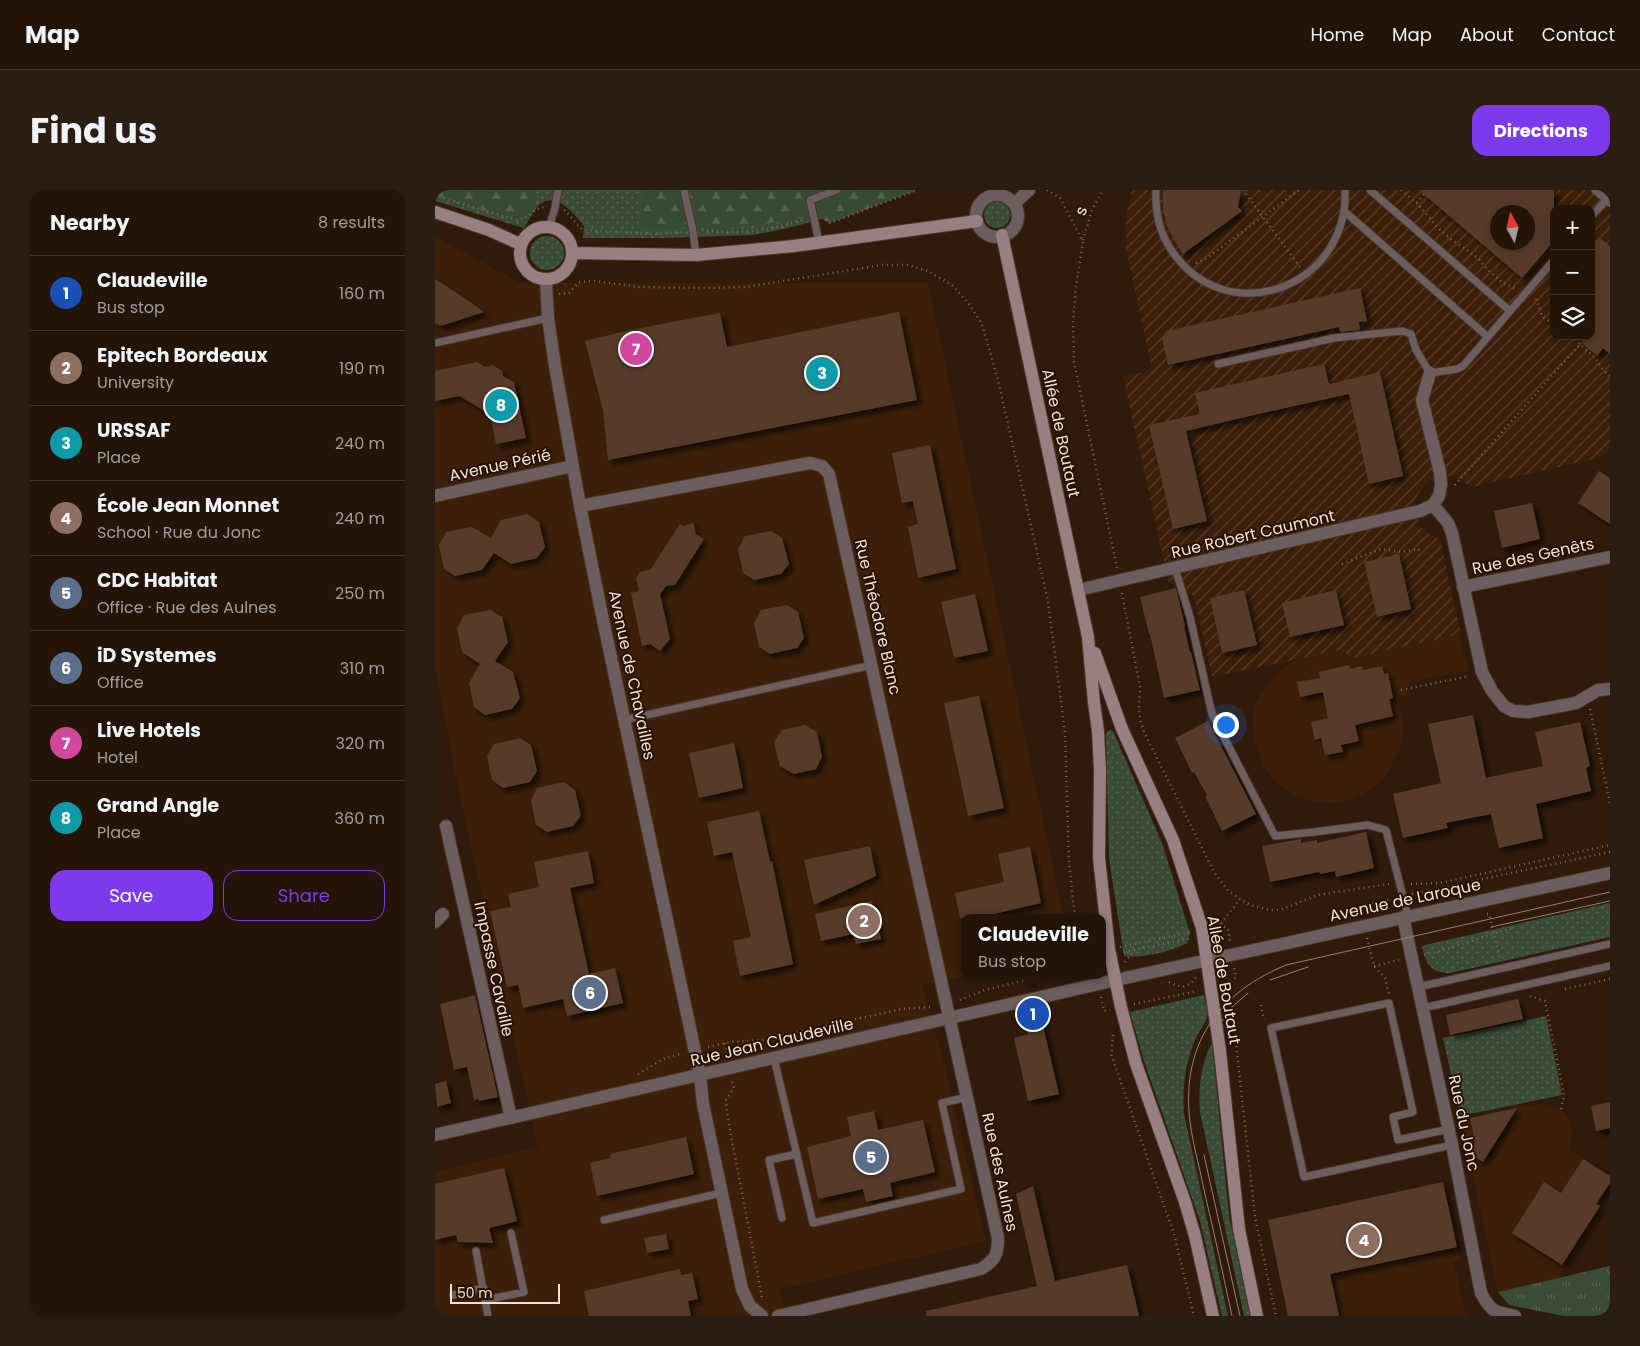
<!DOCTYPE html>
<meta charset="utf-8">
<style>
:root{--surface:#241408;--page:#2c1d12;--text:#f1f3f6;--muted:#a39e9c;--line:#413329;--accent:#7c3aed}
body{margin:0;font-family:Poppins,sans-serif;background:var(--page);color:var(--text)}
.controls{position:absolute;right:15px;top:15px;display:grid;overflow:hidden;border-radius:10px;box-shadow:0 2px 12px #0003}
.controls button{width:45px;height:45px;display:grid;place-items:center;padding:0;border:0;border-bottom:1px solid var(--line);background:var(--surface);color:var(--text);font:25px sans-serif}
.compass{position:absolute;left:1055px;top:15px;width:45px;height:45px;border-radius:50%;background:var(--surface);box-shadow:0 2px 12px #0003;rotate:352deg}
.scale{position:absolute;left:15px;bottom:12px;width:110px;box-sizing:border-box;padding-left:5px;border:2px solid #f1e1d7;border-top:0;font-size:14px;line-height:18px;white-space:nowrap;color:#f1e1d7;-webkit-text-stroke:4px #261103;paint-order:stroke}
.you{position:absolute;left:790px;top:534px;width:18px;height:18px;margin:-12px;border:4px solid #fff;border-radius:50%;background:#1a73e8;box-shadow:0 0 0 8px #1a73e833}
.badge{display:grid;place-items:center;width:32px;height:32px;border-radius:50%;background:var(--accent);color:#fff;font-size:16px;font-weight:700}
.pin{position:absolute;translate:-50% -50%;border:2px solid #fff;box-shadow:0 1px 5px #0006}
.popup{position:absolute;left:526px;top:724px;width:145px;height:65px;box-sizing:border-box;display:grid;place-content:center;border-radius:10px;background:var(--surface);filter:drop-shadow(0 1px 4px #0005);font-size:16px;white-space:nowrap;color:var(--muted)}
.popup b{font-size:19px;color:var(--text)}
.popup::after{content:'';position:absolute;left:50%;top:100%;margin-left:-10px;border:10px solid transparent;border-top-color:var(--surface)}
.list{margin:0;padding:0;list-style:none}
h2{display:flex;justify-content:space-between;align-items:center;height:65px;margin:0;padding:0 20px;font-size:21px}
h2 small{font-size:16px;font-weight:400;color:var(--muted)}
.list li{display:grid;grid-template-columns:32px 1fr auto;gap:15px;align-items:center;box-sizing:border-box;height:75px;padding:0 20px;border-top:1px solid var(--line)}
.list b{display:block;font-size:19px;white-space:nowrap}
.list p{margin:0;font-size:16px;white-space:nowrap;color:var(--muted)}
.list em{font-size:16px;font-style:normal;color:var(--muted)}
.actions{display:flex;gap:10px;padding:15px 20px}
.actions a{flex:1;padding:11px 0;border:1px solid var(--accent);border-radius:15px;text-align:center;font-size:18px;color:var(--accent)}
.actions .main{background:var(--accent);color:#fff}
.icon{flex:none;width:28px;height:28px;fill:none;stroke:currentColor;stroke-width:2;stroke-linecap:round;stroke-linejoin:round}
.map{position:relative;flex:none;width:1175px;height:1126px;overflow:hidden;border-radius:15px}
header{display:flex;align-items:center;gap:30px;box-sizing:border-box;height:70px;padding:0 25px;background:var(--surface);border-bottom:1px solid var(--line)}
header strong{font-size:24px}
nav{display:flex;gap:28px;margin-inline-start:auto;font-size:18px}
.intro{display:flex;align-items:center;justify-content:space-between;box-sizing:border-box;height:120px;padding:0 30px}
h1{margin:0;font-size:35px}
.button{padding:12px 22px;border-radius:15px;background:var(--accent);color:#fff;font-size:18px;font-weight:700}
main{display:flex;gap:30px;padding:0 30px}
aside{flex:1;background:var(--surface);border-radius:15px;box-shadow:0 2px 12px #0003}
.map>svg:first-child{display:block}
.built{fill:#3b1f0a}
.industrial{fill:url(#industrial-furrows);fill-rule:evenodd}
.grass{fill:url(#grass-dots)}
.forest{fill:url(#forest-firs)}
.park{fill:url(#park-tufts)}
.building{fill:#563b29;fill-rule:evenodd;filter:url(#shadow)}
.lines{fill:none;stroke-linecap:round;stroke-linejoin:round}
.service-casing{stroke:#4b3628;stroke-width:9}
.minor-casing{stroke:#4b3628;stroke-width:14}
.tertiary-casing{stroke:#4b3628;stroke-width:14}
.secondary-casing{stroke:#4b3628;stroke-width:14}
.path{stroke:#7d695c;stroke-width:2.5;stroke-dasharray:1 4;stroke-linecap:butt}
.service{stroke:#6d5e5d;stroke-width:7}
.minor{stroke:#6d5e5d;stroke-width:12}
.tertiary{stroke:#6d5e5d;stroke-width:12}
.secondary{stroke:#988080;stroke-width:12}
.tram{stroke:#958275;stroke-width:1}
.labels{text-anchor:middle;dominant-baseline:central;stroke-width:4;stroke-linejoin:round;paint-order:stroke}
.street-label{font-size:16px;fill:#f1e1d7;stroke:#261103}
</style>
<header>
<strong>Map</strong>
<nav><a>Home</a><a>Map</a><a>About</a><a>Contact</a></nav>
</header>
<div class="intro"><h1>Find us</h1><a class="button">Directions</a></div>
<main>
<aside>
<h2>Nearby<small>8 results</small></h2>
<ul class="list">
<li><span class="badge" style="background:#1a4fb4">1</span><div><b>Claudeville</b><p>Bus stop</p></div><em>160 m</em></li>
<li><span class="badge" style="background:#8d6e63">2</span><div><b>Epitech Bordeaux</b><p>University</p></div><em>190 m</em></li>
<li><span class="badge" style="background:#0f9aa8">3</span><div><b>URSSAF</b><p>Place</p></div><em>240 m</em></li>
<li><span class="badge" style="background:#8d6e63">4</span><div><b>École Jean Monnet</b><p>School · Rue du Jonc</p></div><em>240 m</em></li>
<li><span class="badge" style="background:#5c6f8a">5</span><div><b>CDC Habitat</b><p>Office · Rue des Aulnes</p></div><em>250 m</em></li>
<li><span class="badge" style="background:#5c6f8a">6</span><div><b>iD Systemes</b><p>Office</p></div><em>310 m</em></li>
<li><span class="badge" style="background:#d1479c">7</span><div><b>Live Hotels</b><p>Hotel</p></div><em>320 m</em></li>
<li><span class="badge" style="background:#0f9aa8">8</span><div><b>Grand Angle</b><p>Place</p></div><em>360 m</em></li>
</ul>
<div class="actions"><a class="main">Save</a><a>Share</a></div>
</aside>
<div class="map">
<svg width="1175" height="1126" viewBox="0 0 1175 1126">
<defs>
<pattern id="industrial-furrows" width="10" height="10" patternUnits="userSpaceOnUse" patternTransform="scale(1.25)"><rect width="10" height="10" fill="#3b1f0a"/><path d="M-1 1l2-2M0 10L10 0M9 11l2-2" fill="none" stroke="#583f2d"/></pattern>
<pattern id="grass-dots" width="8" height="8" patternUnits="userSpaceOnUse" patternTransform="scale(1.25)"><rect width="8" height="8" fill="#3a4c35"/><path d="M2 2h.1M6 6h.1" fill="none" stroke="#576652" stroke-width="1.8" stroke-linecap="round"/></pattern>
<pattern id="forest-firs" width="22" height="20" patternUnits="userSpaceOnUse" patternTransform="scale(1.25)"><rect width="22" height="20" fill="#374a32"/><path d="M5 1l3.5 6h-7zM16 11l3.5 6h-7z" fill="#54644f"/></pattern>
<pattern id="park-tufts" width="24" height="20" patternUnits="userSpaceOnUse" patternTransform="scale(1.25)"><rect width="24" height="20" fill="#3a4c35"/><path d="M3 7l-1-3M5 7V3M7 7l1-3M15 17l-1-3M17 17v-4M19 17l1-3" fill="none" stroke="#576652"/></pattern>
<filter id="shadow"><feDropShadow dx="4.5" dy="4.5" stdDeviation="2.5" flood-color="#0009"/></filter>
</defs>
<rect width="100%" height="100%" fill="#301a0b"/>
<!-- built -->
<path class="built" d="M0,47L86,93H493L629,728H529V785H532L487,795L508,868L551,1051L345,1099L350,1126H0V982L103,957L26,612L0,479Z
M1024,444L1029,470L1032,469L1034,480L973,493L974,504L963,508L968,534L967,553L964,563L949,588L936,599L918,609L906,612L895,613L878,611L861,606L847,597L840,591L829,578L820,554L818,527L820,516L825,505L844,481L855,473L871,467L910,459L913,468Z
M1108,913L1128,920L1136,934L1138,943L1134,959L1175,986V993L1167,1005L1170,1019L1124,1088L1063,1102L1026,930Z
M1008,992L1025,1071L1019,1072L1031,1126H853L833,1030Z"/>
<!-- industrial -->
<path class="industrial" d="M697,0H1175V260L1163,268L1037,297L1017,285L992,291L979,311L985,337L1005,350L1026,444L913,469L910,459L777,487L759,406L734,393L688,187L717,180L691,58V26ZM1119,19H1156V146H1119ZM1062,22H1092V52H1062Z"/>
<!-- grass -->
<path class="grass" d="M0,0H465L441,11L387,29L353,38L318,45L230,48H148L149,36C140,24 120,0 104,15C99,19 93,32 89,38L0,11Z
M549 25a13 13 0 1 1 26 0a13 13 0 1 1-26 0Z
M95 63a17 17 0 1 1 34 0a17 17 0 1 1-34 0Z
M674,540L678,541L727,653L755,743L752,753C738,761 705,769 689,766L674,668L671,544Z
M1175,713V747L1015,783C996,783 991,774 987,757L990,755Z
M769,805C770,811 774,822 772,828C771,832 763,843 761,848C750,873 747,898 749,924L793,1126H787L765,1031L709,871L695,822Z
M1111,826L1127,905L1025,926L1008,848Z
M777,852L794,1026L815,1126H809L765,922C763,897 766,874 777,852Z"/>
<!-- forest -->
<path class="forest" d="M0,0H99L101,16L100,20L94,26L82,30L15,10L0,4Z
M207,0H482L395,33L378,24L351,31L284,39L246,38L226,40L205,39Z"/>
<!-- park -->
<path class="park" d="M1175,1076V1126H1129L1074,1115L1063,1102Z"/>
<!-- building -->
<path class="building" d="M728,0H806L803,17L807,21L748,64L739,50L732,36L728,18Z
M984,0H1119V51L1087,88ZM1062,22H1092V52H1062Z
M1164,47L1175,56V164L1168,158L1162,166L1148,154L1156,146V56Z
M0,89L31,109L49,122L6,136L0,133Z
M925,98L932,131L924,132L925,140L905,142L904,137L733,175L727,148L731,141Z
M464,122L482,210L173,270L168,220L150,151L195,140L285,123L292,157Z
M42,172L50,177L58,175L67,181L68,186L79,192L91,248L61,254L55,224L24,206L0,211V181Z
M889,174L894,194L945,182L968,286L934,294L914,204L823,224L751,241L772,331L738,339L714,235L765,224L760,203Z
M495,255L521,379L483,388L473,337L483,334L478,311L467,313L457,263Z
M1164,281L1175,288V334L1143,313Z
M1097,313L1105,349L1067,358L1059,321Z
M92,324L104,332L110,357L102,368L76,374L59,363L47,380L20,386L9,379L4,355L11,342L37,337L56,348L66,330Z
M258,333L261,344L269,349L240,395L231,396L225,404L235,449L225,461L215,454L207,456L196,403L204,401L201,388L205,382L216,379L245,334L248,336Z
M336,341L347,348L354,374L346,384L319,390L308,383L303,359L310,346Z
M964,364L976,419L942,427L929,372Z
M741,398L750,436H749L755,462H756L765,500L729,508L715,444H714L705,407Z
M809,400L822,455L787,463L775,408Z
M901,400L909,435L855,447L847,413Z
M540,404L553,461L519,468L506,412Z
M352,415L363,422L369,448L362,458L335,464L324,457L319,433L326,420Z
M55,420L67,427L73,452L60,471L78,482L85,508L77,519L50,525L39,517L34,493L45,474L27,462L22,438L29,425Z
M914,475L915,479L927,476L928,480L947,476L949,484L953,483L958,508L954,509L958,526L920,535L924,551L906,555L908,562L890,565L886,548L880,550L876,532L893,528L888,502L865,507L862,492L885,488L884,482Z
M544,506L569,618L533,626L509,513Z
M1038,525L1051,588L1108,576L1100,542L1145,532L1155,576L1151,578L1156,601L1101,614L1108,648L1064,658L1056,624L1011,633L1013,638L968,648L958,604L1006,593L993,534Z
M773,531L821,624L787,641L770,606L772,605L759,582L757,583L740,548Z
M370,535L382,542L387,567L381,579L359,584L345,576L339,552L347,540Z
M85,548L96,555L102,581L95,592L68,598L57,590L52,566L59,554Z
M299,553L308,598L264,608L254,563Z
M129,592L140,600L146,626L138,636L112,642L101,635L96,610L102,598Z
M324,621L335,671H337L358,774L305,786L298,751L316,747L297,662L279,666L272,632Z
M931,642L939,678L901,687L900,681L885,684L884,682L835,692L827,656L866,649V653L882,650V653Z
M435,656L441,686L379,715L369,670Z
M595,657L606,713L542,728H525L520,703L569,692L563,664Z
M153,661L159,693L135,698L154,784L180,778L188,813L132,826L128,809L88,818L83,795L72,797L55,721L76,717L73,704L104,697L99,672Z
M437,711L446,749L421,754L418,744L386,751L380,724Z
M40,805L63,907L44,911V909L39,910L32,877L19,880L5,814Z
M1083,809L1088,829L1015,845L1011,825Z
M606,827L624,904L593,911L579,848L593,844L590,831Z
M11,891L16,913L2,917L0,894Z
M1175,912V938L1161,941L1156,916Z
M1082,918L1048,972L1033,963L1040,952L1035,928Z
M439,921L443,940L488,930L500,982L455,993L458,1006L431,1012L428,999L383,1009L372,957L416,946L412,927Z
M251,947L259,984L162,1006L155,973L176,968L175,964Z
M1148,969L1175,986V993L1161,1014L1165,1016L1127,1075L1077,1043L1109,992L1126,1003Z
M69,978L82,1031L54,1038L58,1053L23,1052L21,1045L0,1050V994Z
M1008,992L1022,1057L895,1084L904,1126H853L833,1030Z
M598,996L620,1091L692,1075L704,1126H491V1121L602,1096L581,1004Z
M231,1044L234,1059L212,1063L209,1048Z
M245,1079L246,1085L257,1083L263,1109L253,1111L256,1126H154L149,1101Z"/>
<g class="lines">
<defs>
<path id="service" d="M249,0L258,41L261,65
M721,0C720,21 724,41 735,58C789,143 914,99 910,0
M935,0L1075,121
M1160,0L1175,13
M909,21L1053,147
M1156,27L1171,10
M114,37L120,18L123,0
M384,52L375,10L402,0
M0,153L113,128
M783,174L899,148L967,141L976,144L981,160L995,183L1022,179L1028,176L1119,70
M740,378L755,427L777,524L840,646L879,642L933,635L951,640L973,726
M189,530L437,475
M983,797L1175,754
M988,818L1175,776
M339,868L378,1033L526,999L507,913L532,907
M1014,939L963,950L958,927L978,922L954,813L836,838L869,987L1017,955
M347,1028L334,970L362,964
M169,1030L286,1003
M41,1061L53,1126
M18,1105L49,1098
M51,1110L89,1102L76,1043"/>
<path id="minor" d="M111,90L113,128L120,176L145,316L168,430L265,885L268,914L307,1099L315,1116L327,1126
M995,183L987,210L1005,282L1006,295L1004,306L998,315
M0,306L138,276
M998,315L1013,333L1017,343L1047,482L1057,501L1069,516L1078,521L1093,522L1141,513L1163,500L1175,499
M145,316L375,273L387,276L394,284L563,1048C563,1065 560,1070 546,1079L343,1126
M1028,397L1175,367
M643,400L985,321L998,315
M11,636L76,928
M968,727L1017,955L1046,1103C1056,1122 1060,1122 1080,1126
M0,732L8,724
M0,945L681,790"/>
<path id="tertiary" d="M541 26a21 21 0 1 1 42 0a21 21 0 1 1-42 0Z
M579,14L594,0
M681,790L1175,683"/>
<path id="secondary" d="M0,22L54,40L85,54
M85 63a26 26 0 1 1 52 0a26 26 0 1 1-52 0Z
M567,45L653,447L659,513L663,541L665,581L664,668L674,759L686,817L701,874L750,1012L760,1046L778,1126
M137,63L261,65L359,56L542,31
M660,463L687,539L738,650L767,738L785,861L804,1039L822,1126"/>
</defs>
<!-- service casing -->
<use href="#service" class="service-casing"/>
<!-- minor casing -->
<use href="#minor" class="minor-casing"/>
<!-- tertiary casing -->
<use href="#tertiary" class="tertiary-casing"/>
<!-- secondary casing -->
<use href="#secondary" class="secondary-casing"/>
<!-- path -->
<path class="path" d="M612,0L625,8L648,51L641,97L638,132L639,172L682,378
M808,0L865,77
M966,0L982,13L1002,37L1016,49L1043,68L1052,79L1067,92L1081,99
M0,4L15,10L82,30L94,26L100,20L109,17
M982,13L989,4
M129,20C137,26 140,35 149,40L221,44L247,42
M390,30L395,33L483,0
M267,40C301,44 338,42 370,28
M648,50L657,20L668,0
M761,73L769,70L864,0
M124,104L134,103L144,92L160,91L204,97L268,98L310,97L447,75H473L493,81L517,95L534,114L547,134L563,190L613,411L630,543L634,672L640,728
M1101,109L1107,126L1119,135
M1136,146L1160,168L1169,181L1175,186
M1020,295L1145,154
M907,374L946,359L966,362L983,359L987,363
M687,403L705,497L704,521L706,533L710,544L779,682L793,701L805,709L815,715L835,720H844L853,717L882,705L955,694
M966,500L1034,486
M1155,519L1175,613
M976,694L1005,693L1175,655
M977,704L1006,698
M1008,706L1006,698L1175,662
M927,723L925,716L957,709
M1052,724H1054L1065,769
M785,734L793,739L795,752
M780,741L805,709
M932,748L939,776L950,788L954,804
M685,757L756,742
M689,762L757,748
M989,765C1020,758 1049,745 1079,738
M690,772L700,760
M939,776L964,770
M788,783L790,785L797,817L820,1027L841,1126
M734,792C745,798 754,799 761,787
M792,795L801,787L799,777
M1130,799L1175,789
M1095,806L1110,811L1129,905L1126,919
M666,807L669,821L675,820
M525,810L550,800L612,785
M699,814L763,801
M826,815L829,830
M678,845L676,864L739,1044L759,1126
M290,853L293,866
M273,857L295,852L327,850L467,819L495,817
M203,884L228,869L248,863
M297,892L299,898L291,910L292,924L327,1108"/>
<!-- service -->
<use href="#service" class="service"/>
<!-- minor -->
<use href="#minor" class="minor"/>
<!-- tertiary -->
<use href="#tertiary" class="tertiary"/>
<!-- secondary -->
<use href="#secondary" class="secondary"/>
<!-- tram -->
<path class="tram" d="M1056,737L1175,711
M835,790L873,777
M779,842L797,817L813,803
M769,965L805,1126
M797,1126C788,1084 779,1042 769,1000C764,974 756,948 754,922C749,850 786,802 851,775L1175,702"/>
</g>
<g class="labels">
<!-- street labels -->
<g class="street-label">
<text transform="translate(646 21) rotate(-70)">s</text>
<text transform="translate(626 243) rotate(78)">Allée de Boutaut</text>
<text transform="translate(65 275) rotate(-12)">Avenue Périé</text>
<text transform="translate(818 344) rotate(-13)">Rue Robert Caumont</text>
<text transform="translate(1098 366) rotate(-12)">Rue des Genêts</text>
<text transform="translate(443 427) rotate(77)">Rue Théodore Blanc</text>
<text transform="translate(197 485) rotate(78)">Avenue de Chavailles</text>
<text transform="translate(970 710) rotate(-12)">Avenue de Laroque</text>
<text transform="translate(59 779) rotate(78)">Impasse Cavaille</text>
<text transform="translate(789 790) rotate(80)">Allée de Boutaut</text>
<text transform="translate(337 852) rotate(-13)">Rue Jean Claudeville</text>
<text transform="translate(1029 933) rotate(78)">Rue du Jonc</text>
<text transform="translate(565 982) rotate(78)">Rue des Aulnes</text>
</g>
</g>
</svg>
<div class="controls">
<button>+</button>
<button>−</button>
<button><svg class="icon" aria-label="layers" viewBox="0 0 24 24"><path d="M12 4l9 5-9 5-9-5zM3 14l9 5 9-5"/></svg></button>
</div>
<svg class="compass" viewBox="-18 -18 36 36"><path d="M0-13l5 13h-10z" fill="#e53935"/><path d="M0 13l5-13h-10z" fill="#a39e9c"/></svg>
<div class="scale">50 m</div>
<div class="you"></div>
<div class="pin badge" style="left:598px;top:824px;background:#1a4fb4">1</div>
<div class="popup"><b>Claudeville</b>Bus stop</div>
<div class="pin badge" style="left:429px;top:731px;background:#8d6e63">2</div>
<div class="pin badge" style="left:387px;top:183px;background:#0f9aa8">3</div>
<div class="pin badge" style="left:929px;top:1050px;background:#8d6e63">4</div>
<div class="pin badge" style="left:436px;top:967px;background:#5c6f8a">5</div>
<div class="pin badge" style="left:155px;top:803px;background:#5c6f8a">6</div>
<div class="pin badge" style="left:201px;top:159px;background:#d1479c">7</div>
<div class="pin badge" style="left:66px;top:215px;background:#0f9aa8">8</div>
</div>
</main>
